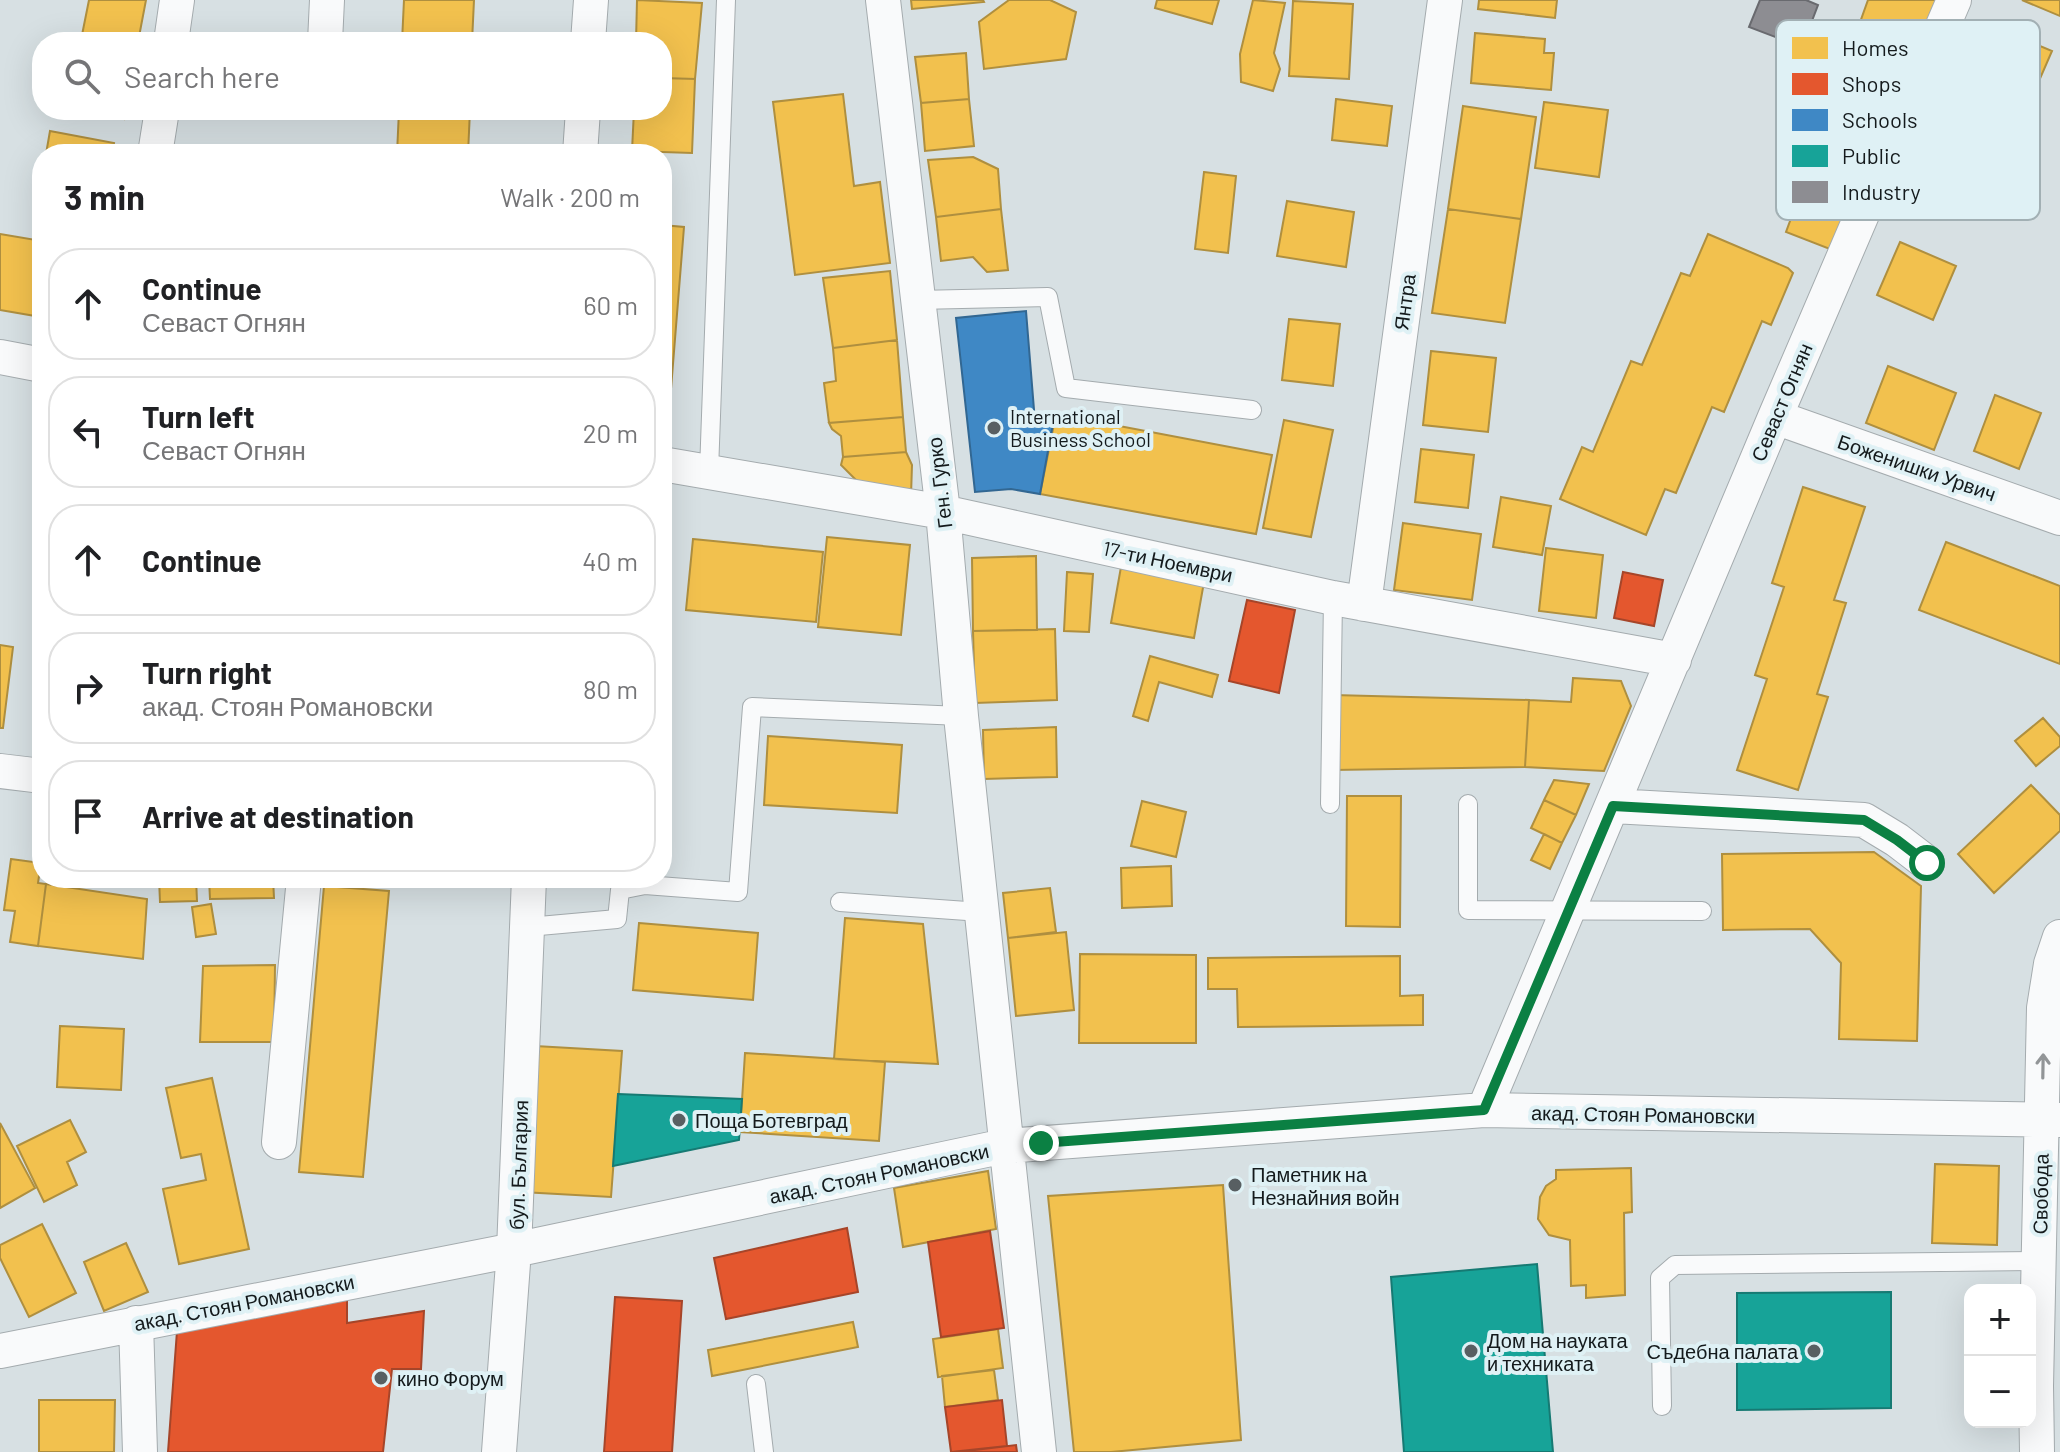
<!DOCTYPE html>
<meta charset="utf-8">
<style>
:root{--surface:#fff;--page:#f2f2f2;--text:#202124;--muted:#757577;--line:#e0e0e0}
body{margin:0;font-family:Barlow,sans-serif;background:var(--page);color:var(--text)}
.controls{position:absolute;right:24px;bottom:24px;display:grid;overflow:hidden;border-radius:16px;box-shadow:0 8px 32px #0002}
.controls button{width:72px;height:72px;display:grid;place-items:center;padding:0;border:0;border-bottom:2px solid var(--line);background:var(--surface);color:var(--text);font:40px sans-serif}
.stop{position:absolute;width:24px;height:24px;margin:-18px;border:6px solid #0b8043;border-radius:50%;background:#fff}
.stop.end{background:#0b8043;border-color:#fff;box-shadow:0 2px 8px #0008}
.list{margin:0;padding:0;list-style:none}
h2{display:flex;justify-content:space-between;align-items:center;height:104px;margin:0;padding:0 32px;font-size:34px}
h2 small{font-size:26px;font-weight:400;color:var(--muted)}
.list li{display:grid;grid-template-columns:52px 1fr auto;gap:24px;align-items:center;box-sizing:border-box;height:112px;margin:0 16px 16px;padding:0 16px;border:2px solid var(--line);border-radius:32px}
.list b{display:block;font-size:30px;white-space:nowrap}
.list p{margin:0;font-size:26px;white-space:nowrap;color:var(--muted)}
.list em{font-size:26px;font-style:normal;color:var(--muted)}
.icon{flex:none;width:44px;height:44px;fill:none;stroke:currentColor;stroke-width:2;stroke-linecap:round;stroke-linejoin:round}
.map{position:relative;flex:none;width:2060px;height:1452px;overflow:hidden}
.search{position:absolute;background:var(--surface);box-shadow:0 8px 32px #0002;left:32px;top:32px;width:640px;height:88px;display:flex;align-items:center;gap:20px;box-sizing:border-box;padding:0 28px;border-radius:32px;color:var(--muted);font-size:30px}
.panel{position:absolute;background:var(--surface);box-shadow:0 8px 32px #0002;left:32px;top:144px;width:640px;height:744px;border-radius:32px}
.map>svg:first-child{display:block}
.homes{fill:#f2c14e;stroke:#af8f3f;stroke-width:2}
.shops{fill:#e4572e;stroke:#a64529;stroke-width:2}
.schools{fill:#3f88c5;stroke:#326792;stroke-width:2}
.public{fill:#17a398;stroke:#167a73;stroke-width:2}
.industry{fill:#8d8d92;stroke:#696a6f;stroke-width:2}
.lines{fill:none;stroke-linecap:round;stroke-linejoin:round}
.lane-casing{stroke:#a4abae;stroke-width:20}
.street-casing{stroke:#a4abae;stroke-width:36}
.lane{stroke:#f9fafb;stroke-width:18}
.street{stroke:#f9fafb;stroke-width:34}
.oneway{stroke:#929597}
.route{stroke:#0b8043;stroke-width:10}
.poi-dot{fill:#585f62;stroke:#dff1f5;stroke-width:3}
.labels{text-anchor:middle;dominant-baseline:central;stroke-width:8;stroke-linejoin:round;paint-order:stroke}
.street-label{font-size:20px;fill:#141a1c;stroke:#dff1f5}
.poi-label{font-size:20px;fill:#141a1c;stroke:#dff1f5;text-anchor:start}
.key{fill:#dff1f5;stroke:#a2b0b4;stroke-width:2}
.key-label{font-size:22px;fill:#141a1c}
</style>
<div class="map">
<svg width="2060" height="1452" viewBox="0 0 2060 1452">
<rect width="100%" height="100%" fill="#d7e0e3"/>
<!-- homes -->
<path class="homes" d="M89,0H146L138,42H119L82,35Z
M404,0H474L472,42H402Z
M637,0L702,3L695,79L662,78V42H636Z
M911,0H983L984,2L912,9Z
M1009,0H1050L1076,12L1066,59L984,69L979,22Z
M1157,0H1219L1212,24L1155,8Z
M1253,0L1285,3L1274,53L1280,69L1273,91L1241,82L1240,54Z
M1479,0H1557L1555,18L1478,9Z
M1868,0H1937L1919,51L1858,28Z
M2022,0H2060V16Z
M1293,1L1353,4L1349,79L1289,76Z
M1995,27L2052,51L2029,104L1972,80Z
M1475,33L1545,39L1544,53H1554L1551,90L1471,83Z
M966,53L969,99L921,103L915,57Z
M662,78L695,79L692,153L632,151L634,110H662Z
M843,94L854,186L880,182L890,263L795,275L773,102Z
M969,99L974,146L925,151L921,103Z
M1336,99L1392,106L1387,146L1332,140Z
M1544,102L1608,110L1599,177L1535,168Z
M1463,106L1536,117L1521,219L1448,209Z
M77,110H126L124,119Z
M399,110H470L468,154H397Z
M50,131L114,143L112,154H46Z
M1819,143L1869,161L1835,251L1786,232Z
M973,157L998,169L1001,209L936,217L928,160Z
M1204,172L1236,176L1228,253L1195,249Z
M1287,201L1354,212L1346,267L1277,256Z
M1001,209L1008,270L987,272L973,257L941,261L936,217Z
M1448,209L1521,219L1505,323L1432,313Z
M662,225L684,227L666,451H662Z
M0,234L42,241L41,317L0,310Z
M1708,234L1788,268L1793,273L1771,325L1762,321L1724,412L1712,407L1676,493L1665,489L1646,535L1560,499L1582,447L1593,452L1631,361L1642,365L1681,273L1690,276Z
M1900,242L1956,266L1933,320L1877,295Z
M890,271L897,340L833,348L823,278Z
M1289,319L1340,324L1333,386L1282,380Z
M897,340L903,417L829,423L824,383L836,381L833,348Z
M1431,351L1496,358L1488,432L1423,425Z
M1888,366L1956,393L1934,450L1866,423Z
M1995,395L2041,413L2019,469L1974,451Z
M1056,414L1272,455L1256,534L1040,494Z
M903,417L906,452L843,457L841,436L832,429L829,423Z
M1284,420L1333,430L1311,537L1263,528Z
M1421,449L1474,455L1468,508L1415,502Z
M906,452L912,465L911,496L871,495L841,465L843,457Z
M1803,487L1865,507L1834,600L1846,603L1817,694L1828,697L1798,790L1737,770L1767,679L1755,675L1784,587L1772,583Z
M1501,497L1551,506L1542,555L1493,547Z
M1403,523L1481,534L1472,600L1394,590Z
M827,537L910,545L901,635L818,627Z
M693,539L823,552L816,622L686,610Z
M1946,542L2060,586V664L1919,610Z
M1546,548L1603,555L1596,618L1539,611Z
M1036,556L1037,630L973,631L972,558Z
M1121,567L1204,582L1194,638L1111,623Z
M1067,572L1093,574L1089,632L1064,631Z
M1055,629L1057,700L975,703L973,631Z
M0,645L13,647L3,728H0Z
M1150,656L1218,675L1212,697L1159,682L1148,721L1133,716Z
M1573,678L1621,681L1631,706L1604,771L1525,767L1529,700L1571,702Z
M1333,695L1529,700L1525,767L1333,770Z
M2043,718L2060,737V746L2036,766L2015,741Z
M1056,727L1057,777L984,779L983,730Z
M768,736L902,745L897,813L764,805Z
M1554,780L1589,784L1576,815L1544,800Z
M2031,785L2060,815V831L1994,893L1958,854Z
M1347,796H1401L1400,927L1346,926Z
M1544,800L1576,815L1562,843L1531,828Z
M1142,801L1186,812L1176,857L1131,846Z
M1544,834L1562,843L1550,869L1531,860Z
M1874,852L1921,886L1917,1041L1839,1039L1841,963L1810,929L1723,930L1722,854Z
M11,859L41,863L38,883L46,884L38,946L10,942L15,911L4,910Z
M1171,866L1172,906L1122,908L1121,868Z
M159,878H196L197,901L160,902Z
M209,878H273L274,898L210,899Z
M46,884L147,899L143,959L38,946Z
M324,886L389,891L363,1177L299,1172Z
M1050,888L1056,932L1008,938L1003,893Z
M211,904L216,934L196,937L192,907Z
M845,918L923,924L938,1064L834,1059Z
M639,923L758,933L753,1000L633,990Z
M1066,932L1074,1010L1016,1016L1008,938Z
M1080,954L1196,955V1043H1079Z
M1400,956V996L1423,995V1025L1238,1027L1237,989H1208V958Z
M275,965L274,1042H200L203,966Z
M60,1026L124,1029L121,1090L57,1087Z
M535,1046L622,1051L611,1197L522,1192Z
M745,1053L885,1062L879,1141L740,1132Z
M212,1078L249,1249L179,1264L163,1189L206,1180L201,1154L181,1158L166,1088Z
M70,1120L86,1152L67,1162L77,1185L44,1202L17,1146Z
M0,1123L35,1188L0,1208Z
M1935,1164L1999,1166L1997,1245L1932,1243Z
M1631,1168L1632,1212L1624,1213L1625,1295L1586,1298V1285L1571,1286L1570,1240L1549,1235L1538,1219L1540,1197L1546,1186L1556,1179V1170Z
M988,1171L996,1229L903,1247L894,1188Z
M1223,1185L1241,1440L1111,1452H1074L1048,1196Z
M42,1224L76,1293L29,1317L0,1258V1245Z
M126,1243L148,1292L104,1311L84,1262Z
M853,1322L858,1347L712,1376L708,1350Z
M998,1329L1003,1368L938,1377L933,1339Z
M994,1370L998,1400L945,1407L942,1376Z
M39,1400H115L114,1452H39Z"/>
<!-- shops -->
<path class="shops" d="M1623,572L1663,580L1654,626L1614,618Z
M1247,600L1295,610L1279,693L1229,681Z
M847,1228L858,1292L726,1319L714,1258Z
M990,1231L1004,1328L941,1337L928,1242Z
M615,1297L682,1301L672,1452H604Z
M347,1299V1323L424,1311L421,1369H392L383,1452H168L177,1331Z
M1002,1400L1007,1446L951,1452L945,1407Z
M1016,1445L1017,1452H958Z"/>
<!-- schools -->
<path class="schools" d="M1026,311L1035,422L1053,424L1040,494L1011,489L975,492L956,318Z"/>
<!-- public -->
<path class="public" d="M618,1094L742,1099L739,1140L613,1166Z
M1537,1264L1553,1452H1404L1391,1277Z
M1891,1292V1408L1737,1410V1293Z"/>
<!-- industry -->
<path class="industry" d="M1760,0H1806L1818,5L1802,47L1749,27Z"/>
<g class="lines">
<defs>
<path id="lane" d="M917,300L1048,297L1066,388L1252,410
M709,471L726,0
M1330,804L1333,598
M1468,804V910L1702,911
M840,902L981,912
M528,927L617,919L620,890L645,885L738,892L752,707L961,716
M756,1384L764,1452
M1662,1406L1660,1278L1675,1265L2039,1261"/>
<path id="street" d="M883,0L943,512L961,716L1039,1452
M171,42L177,0
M325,42L327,0
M588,42L591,0
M155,154L162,110
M580,154L583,110
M0,357L42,365
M1775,417L2060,518
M662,464L943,512L1333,598L1674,660
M1364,604L1445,0
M0,771L42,776
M1613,806L1864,820L1897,840L1927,863
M1484,1110L1775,417L1954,0
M279,1142L304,878
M136,1323L140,1452
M0,1351L514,1250L1005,1146L1484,1110L2060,1120
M499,1452L514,1250L529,878
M2037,1452L2036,1386L2044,1008L2051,964L2060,937"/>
</defs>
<!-- lane casing -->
<use href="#lane" class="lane-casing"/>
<!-- street casing -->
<use href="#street" class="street-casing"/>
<!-- lane -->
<use href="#lane" class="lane"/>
<!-- street -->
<use href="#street" class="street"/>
</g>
<!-- one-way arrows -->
<defs><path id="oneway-shaft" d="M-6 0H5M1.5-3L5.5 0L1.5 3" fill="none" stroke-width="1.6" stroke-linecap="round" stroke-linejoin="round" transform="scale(2)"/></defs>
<use class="oneway" href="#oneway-shaft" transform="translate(2043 1066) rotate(-89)"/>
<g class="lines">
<!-- route -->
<path class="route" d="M1041,1143L1484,1110L1613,806L1864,820L1897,840L1927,863"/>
</g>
<!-- markers -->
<g class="poi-dot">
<circle cx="994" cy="428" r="8"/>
<circle cx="679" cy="1120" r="8"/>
<circle cx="1235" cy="1185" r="8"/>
<circle cx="1471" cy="1351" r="8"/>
<circle cx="1814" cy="1351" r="8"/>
<circle cx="381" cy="1378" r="8"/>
</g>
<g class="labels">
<!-- street labels -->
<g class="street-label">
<text transform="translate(1404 302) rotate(-82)">Янтра</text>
<text transform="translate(1781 402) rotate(-67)">Севаст Огнян</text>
<text transform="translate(1917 467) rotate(19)">Боженишки Урвич</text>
<text transform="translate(939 483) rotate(-97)">Ген. Гурко</text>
<text transform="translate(1168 561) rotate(12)">17-ти Ноември</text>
<text transform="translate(1643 1114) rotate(1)">акад. Стоян Романовски</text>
<text transform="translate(518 1165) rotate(-88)">бул. България</text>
<text transform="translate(879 1173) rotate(-12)">акад. Стоян Романовски</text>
<text transform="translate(2040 1194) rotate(-89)">Свобода</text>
<text transform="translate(244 1302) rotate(-11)">акад. Стоян Романовски</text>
</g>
<!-- poi labels -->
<g class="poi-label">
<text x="1010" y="416">International<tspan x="1010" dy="23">Business School</tspan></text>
<text x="695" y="1120">Поща Ботевград</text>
<text x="1251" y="1174">Паметник на<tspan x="1251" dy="23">Незнайния войн</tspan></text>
<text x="1487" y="1340">Дом на науката<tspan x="1487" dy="23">и техниката</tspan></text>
<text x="1798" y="1351" text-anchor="end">Съдебна палата</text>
<text x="397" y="1378">кино Форум</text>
</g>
</g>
<!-- legend -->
<rect x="1776" y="20" width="264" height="200" rx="12" class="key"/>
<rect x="1792" y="37" width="36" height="22" fill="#f2c14e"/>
<rect x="1792" y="73" width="36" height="22" fill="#e4572e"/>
<rect x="1792" y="109" width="36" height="22" fill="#3f88c5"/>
<rect x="1792" y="145" width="36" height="22" fill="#17a398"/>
<rect x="1792" y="181" width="36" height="22" fill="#8d8d92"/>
<g class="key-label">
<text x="1842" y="56">Homes</text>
<text x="1842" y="92">Shops</text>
<text x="1842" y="128">Schools</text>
<text x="1842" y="164">Public</text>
<text x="1842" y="200">Industry</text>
</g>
</svg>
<div class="controls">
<button>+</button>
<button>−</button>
</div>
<div class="stop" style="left:1927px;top:863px"></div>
<div class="stop end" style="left:1041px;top:1143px"></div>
<div class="search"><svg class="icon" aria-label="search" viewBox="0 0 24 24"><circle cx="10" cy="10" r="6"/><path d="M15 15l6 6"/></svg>Search here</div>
<section class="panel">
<h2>3 min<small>Walk · 200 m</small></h2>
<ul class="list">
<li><svg class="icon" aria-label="ahead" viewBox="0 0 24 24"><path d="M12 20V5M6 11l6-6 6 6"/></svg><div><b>Continue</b><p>Севаст Огнян</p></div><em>60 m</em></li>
<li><svg class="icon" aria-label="left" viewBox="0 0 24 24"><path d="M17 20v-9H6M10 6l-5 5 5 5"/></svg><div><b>Turn left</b><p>Севаст Огнян</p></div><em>20 m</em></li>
<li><svg class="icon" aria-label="ahead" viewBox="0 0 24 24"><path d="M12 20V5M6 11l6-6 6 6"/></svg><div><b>Continue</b></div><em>40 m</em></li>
<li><svg class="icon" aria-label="right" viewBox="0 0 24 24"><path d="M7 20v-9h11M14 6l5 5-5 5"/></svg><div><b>Turn right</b><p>акад. Стоян Романовски</p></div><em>80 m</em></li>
<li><svg class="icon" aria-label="arrive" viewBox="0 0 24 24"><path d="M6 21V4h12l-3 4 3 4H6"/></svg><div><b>Arrive at destination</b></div></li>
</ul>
</section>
</div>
